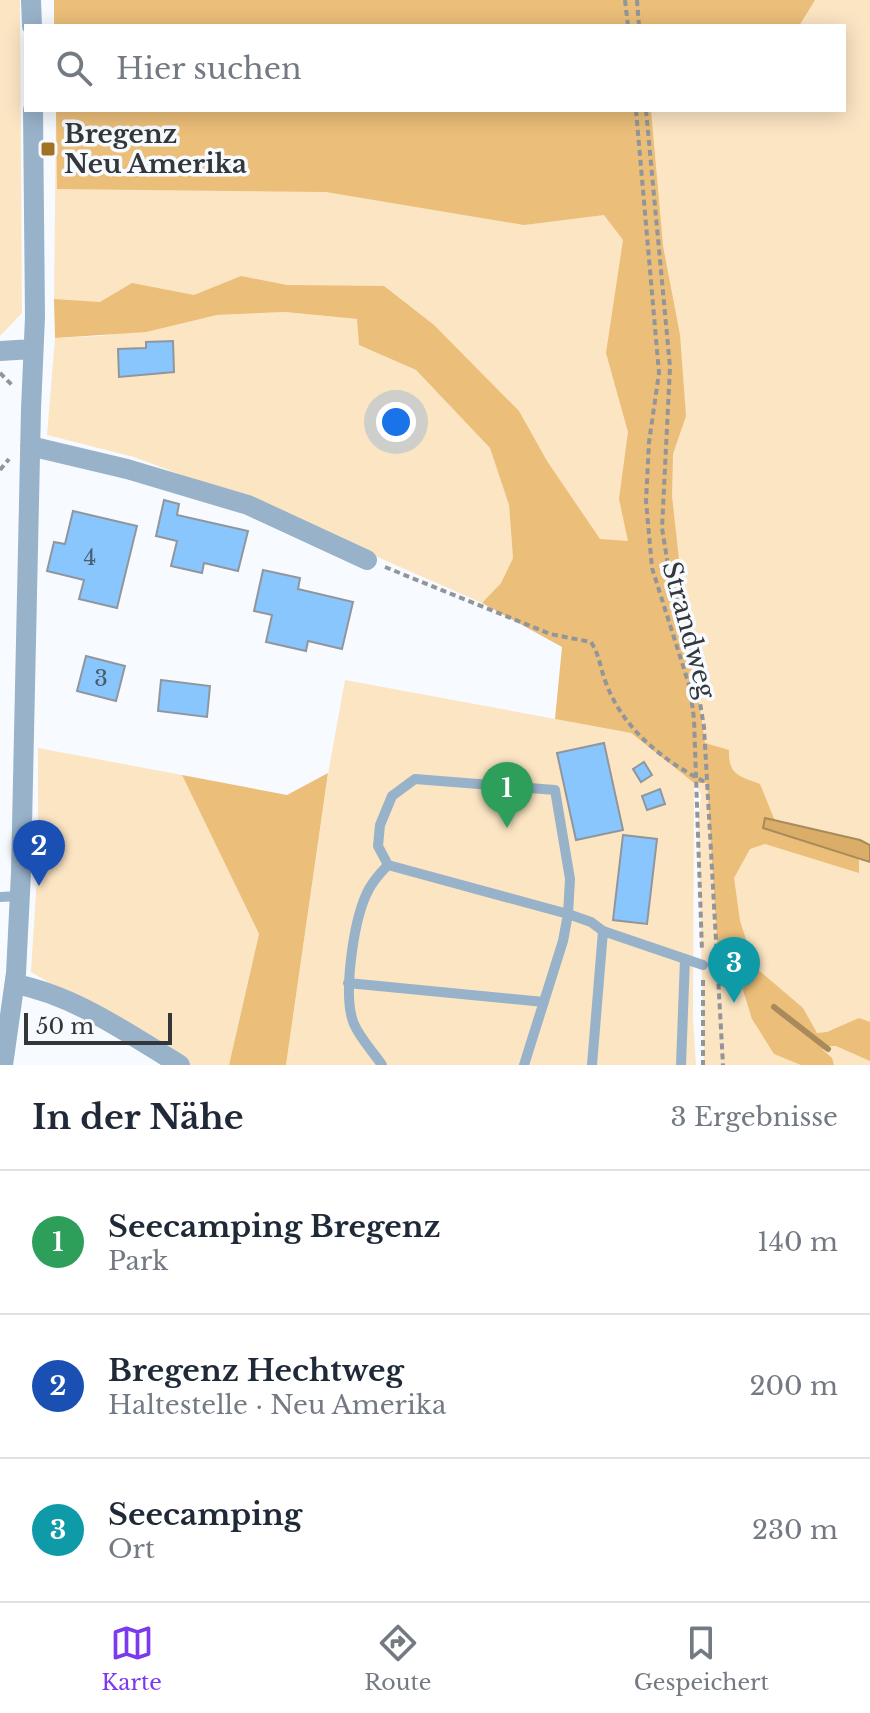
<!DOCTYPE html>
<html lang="de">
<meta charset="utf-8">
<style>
:root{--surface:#fff;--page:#f6f6f7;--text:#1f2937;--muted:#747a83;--line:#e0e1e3;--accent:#7c3aed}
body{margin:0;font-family:"Libre Baskerville",serif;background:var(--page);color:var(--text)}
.scale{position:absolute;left:24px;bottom:20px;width:148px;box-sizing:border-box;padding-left:8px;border:4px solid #34373a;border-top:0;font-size:22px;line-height:28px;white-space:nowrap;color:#34373a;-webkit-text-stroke:6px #f7fbff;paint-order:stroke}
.you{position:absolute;left:396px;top:422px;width:28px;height:28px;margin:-20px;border:6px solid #fff;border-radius:50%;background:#1a73e8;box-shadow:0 0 0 12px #1a73e833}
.badge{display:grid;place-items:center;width:52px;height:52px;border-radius:50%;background:var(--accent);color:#fff;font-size:26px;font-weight:700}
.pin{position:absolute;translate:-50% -66px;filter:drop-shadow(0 2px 4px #0008)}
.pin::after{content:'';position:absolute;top:42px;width:28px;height:24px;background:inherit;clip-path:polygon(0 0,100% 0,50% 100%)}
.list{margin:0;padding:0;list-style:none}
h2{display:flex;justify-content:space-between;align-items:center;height:104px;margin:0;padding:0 32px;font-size:34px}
h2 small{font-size:26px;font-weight:400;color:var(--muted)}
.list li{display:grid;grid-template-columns:52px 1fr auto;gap:24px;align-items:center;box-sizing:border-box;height:144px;padding:0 32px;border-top:2px solid var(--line)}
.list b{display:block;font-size:30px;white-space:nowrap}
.list p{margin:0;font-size:26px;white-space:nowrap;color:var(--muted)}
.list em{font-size:26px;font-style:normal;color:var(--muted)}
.icon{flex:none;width:44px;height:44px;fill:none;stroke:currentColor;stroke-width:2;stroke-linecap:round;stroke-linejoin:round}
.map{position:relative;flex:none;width:870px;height:1065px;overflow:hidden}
.search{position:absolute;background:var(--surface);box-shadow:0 4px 20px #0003;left:24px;right:24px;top:24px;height:88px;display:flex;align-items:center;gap:20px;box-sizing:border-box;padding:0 28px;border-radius:0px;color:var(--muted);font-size:30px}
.sheet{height:536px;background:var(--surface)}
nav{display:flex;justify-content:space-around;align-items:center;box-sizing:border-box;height:112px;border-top:2px solid var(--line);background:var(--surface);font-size:22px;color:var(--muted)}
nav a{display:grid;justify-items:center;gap:4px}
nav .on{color:var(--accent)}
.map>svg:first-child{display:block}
.green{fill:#fce5c3}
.forest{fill:#ebbe79}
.water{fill:#daae69;stroke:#a88a5b;stroke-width:2}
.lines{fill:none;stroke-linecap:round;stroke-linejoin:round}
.stream{stroke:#a88a5b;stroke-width:6}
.building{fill:#89c6fe;stroke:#90969c;stroke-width:2}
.path{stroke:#929599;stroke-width:4;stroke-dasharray:6 4;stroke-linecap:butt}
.service{stroke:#98b2ca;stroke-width:10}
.minor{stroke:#98b2ca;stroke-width:20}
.poi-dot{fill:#9f7323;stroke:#f7fbff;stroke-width:3}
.labels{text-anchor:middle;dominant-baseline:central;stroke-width:7;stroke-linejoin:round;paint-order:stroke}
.number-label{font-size:22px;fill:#495b6b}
.poi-label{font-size:26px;font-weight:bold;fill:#34373a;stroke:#f7fbff;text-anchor:start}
.street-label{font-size:26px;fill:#34373a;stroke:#f7fbff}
</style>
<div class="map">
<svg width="870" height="1065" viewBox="0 0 870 1065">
<rect width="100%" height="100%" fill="#f7fbff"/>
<!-- green -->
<path class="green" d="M0,0H20L22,313L0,336Z
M54,0H870V1065H704L698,819L701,795L593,560L395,335L347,311L55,315L54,299L56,110H844V26H54Z
M285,312L358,319L359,345L416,370L490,448L509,505L513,558L501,583L482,603L250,501L134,457L47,435L55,338L100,336L178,324L217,315Z
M345,680L631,733L694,783L693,1020L696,1065H286L328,774Z
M38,748L182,775L259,934L229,1065H189L31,972L38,860Z"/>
<!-- forest -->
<path class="forest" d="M54,0H815L799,26H54Z
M56,110H651L663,246L680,335L686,416L673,454L672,496L683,596L705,743L729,750C728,775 739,776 760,784L775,821L765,819L784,835L859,857V873L765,844L750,849L734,878L740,921L755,967L803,1008L817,1033L827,1032L859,1018L870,1022V1061L836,1046H823V1050L832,1058L834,1065H801L774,1054L752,1019L742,987L719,970L707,783H694L631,733L555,719L562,647L482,603L501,583L513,558L509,505L490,448L416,370L359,345L357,319L285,312L217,315L146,332L55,338L54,299L100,302L132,283L194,295L241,276L287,285L384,286L434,325L519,411L547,461L600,539L628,541L619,499L628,432L606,353L623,240L604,215L524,225L326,192L57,189Z
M328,773L286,1065H229L259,934L182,775L287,795Z"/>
<!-- water -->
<path class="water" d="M765,818L860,840L870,845V862L763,828Z"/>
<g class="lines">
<!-- stream -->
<path class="stream" d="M774,1007L828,1049"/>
</g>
<!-- building -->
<path class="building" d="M173,341L174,372L119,377L118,349L146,348V342Z
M164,500L179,504L177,515L248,531L238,571L204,563L202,573L171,566L177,541L156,536Z
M73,511L137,526L117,608L79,599L84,580L47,571L54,542L65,544Z
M263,570L300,578L298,589L353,602L342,649L308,641L306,651L266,642L272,615L254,611Z
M86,656L125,666L116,701L77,691Z
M161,680L210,686L207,717L158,711Z
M604,743L623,830L576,840L557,753Z
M644,762L652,775L641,782L633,769Z
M660,789L665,804L647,810L642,796Z
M623,835L657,839L647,924L613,920Z"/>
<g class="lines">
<!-- path -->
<path class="path" d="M625,0L628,26
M637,0L639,26
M636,110L659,373L649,442L646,501L652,568L690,688L694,719L702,951
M646,110L670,367L662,528L670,578L691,648L704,727L723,1065
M0,373L12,385
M0,470L9,459
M385,567L550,634L591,642C600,656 600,668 606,683C623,729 663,761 707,783
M703,980V1065"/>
<!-- service -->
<path class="service" d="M388,865L568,914L563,941L524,1065
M0,897L20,896
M348,983L544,1002
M382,1065C373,1052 360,1038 354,1024C342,996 354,922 366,895C371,883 379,874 388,865L378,846L380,825L392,796L415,779L555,790L570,879L568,914L591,922L603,931
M592,1065L603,931L703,965
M681,1065L685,959"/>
<!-- minor -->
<path class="minor" d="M31,0L32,26
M0,351L33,349
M30,446L127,469L248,505L367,560
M15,984C74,995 129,1034 180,1065
M3,1065L16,973L21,873L31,409L35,317L33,110"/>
</g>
<!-- markers -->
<rect class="poi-dot" x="40" y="141" width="16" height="16" rx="4"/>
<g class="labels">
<!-- number labels -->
<g class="number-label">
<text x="90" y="557">4</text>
<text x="101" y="678">3</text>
</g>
<!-- poi labels -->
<g class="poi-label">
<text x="64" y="134">Bregenz<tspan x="64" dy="30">Neu Amerika</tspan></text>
</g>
<!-- street labels -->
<g class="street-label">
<text transform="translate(689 630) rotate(75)">Strandweg</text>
</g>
</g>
</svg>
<div class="scale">50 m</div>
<div class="you"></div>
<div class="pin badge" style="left:507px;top:828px;background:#2e9e5b">1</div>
<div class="pin badge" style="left:39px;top:886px;background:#1a4fb4">2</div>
<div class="pin badge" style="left:734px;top:1003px;background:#0f9aa8">3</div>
<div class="search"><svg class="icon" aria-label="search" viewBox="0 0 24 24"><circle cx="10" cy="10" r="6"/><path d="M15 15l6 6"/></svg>Hier suchen</div>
</div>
<section class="sheet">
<h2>In der Nähe<small>3 Ergebnisse</small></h2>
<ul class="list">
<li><span class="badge" style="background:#2e9e5b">1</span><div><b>Seecamping Bregenz</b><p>Park</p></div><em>140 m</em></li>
<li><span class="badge" style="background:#1a4fb4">2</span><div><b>Bregenz Hechtweg</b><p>Haltestelle · Neu Amerika</p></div><em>200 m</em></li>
<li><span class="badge" style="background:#0f9aa8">3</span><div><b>Seecamping</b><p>Ort</p></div><em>230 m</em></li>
</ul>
</section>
<nav>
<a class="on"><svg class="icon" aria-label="map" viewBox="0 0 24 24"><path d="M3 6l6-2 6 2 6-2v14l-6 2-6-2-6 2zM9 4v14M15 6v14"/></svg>Karte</a>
<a><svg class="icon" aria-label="directions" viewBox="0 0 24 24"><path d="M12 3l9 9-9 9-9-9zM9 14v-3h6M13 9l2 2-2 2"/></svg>Route</a>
<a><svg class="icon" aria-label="saved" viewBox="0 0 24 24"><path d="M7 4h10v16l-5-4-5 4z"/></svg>Gespeichert</a>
</nav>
